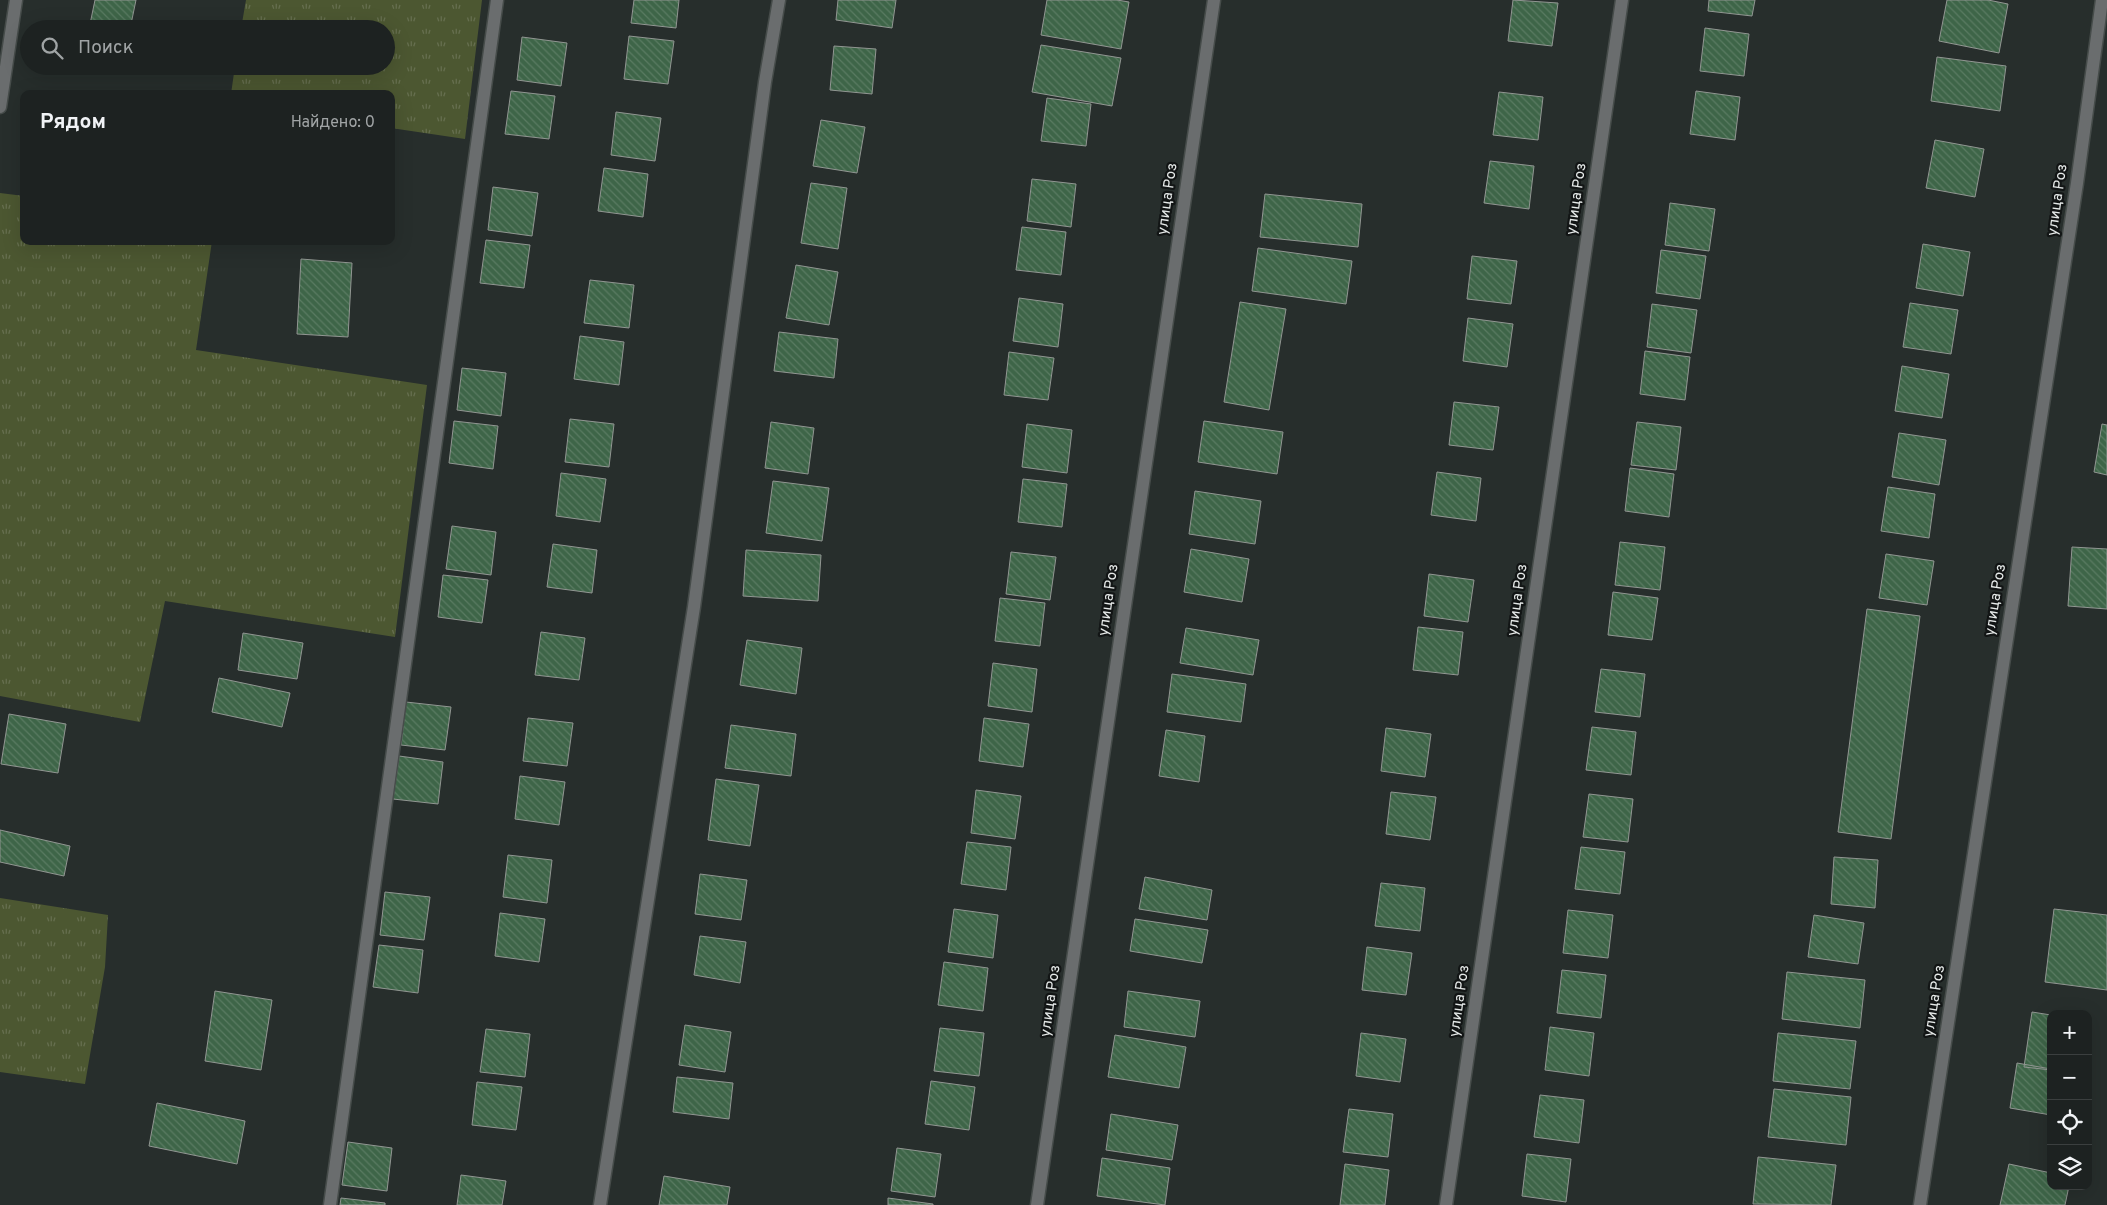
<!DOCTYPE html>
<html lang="ru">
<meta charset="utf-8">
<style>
:root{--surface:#1d2221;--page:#252a2a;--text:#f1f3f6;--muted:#a0a4a5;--line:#3b3f3f}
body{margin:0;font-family:Overpass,sans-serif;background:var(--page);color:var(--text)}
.controls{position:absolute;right:15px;bottom:15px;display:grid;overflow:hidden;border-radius:10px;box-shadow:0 5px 20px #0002}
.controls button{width:45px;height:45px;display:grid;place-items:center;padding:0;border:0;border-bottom:1px solid var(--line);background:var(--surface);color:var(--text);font:25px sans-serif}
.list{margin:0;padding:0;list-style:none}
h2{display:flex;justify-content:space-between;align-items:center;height:65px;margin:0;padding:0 20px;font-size:21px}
h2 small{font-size:16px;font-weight:400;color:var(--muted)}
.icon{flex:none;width:28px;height:28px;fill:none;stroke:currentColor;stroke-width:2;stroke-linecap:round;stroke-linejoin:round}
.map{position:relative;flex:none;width:2107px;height:1205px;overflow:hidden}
.search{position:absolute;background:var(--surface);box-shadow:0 5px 20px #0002;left:20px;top:20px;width:375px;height:55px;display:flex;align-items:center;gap:12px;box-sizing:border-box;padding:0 18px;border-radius:28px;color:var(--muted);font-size:19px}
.panel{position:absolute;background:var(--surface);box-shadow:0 5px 20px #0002;left:20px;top:90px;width:375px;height:155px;border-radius:10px}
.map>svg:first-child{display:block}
.grass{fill:url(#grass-tufts)}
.building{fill:url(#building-back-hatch);stroke:#919692}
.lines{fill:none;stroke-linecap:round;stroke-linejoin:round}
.minor-casing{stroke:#464c4a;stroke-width:15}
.minor{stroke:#6a6d6e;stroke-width:12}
.labels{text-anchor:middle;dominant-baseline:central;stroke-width:4.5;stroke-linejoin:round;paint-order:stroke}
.street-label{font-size:15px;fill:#e6eae9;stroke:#121515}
</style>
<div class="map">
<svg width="2107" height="1205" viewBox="0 0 2107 1205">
<defs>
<pattern id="grass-tufts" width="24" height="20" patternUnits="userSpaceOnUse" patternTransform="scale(1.25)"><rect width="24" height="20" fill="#4c5731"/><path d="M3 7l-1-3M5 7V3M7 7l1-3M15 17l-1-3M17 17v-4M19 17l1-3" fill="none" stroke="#666f4f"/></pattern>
<pattern id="building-back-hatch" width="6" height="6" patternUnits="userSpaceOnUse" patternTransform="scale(1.25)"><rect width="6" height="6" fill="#3e6548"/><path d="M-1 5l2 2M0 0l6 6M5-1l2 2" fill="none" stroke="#5a7b62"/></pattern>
</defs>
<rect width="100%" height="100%" fill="#272e2c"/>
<!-- grass -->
<path class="grass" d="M246,0H482L465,139L391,128V94H231L235,66H386V29H241Z
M0,193L24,196V241H212L196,350L427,385L395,637L165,601L140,722L0,696Z
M0,898L108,915L105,967L85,1084L0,1072Z"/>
<!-- building -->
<path class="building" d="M95,0H136L130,29H89Z
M634,0H679L676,28L631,23Z
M838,0H896L892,28L836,20Z
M1047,0H1117L1129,2L1121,49L1041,35Z
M1513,0L1558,3L1552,46L1508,41Z
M1709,0H1755L1752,16L1708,11Z
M1947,0H1988L2008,4L1999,53L1939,41Z
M1705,28L1749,34L1744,76L1700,71Z
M629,36L674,41L668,84L624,79Z
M522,37L567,43L561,86L517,80Z
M1041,45L1121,58L1112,106L1032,92Z
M834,46L876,49L872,94L830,90Z
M1937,57L2006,66L2000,111L1931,101Z
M511,91L555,96L549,139L505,134Z
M1696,91L1740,97L1735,140L1690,134Z
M1499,92L1543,97L1538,140L1493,135Z
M1047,98L1091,104L1086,146L1041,141Z
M616,112L661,118L655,161L611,155Z
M821,120L865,127L857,173L813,166Z
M1935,140L1984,149L1975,197L1926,188Z
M1490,161L1534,166L1529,209L1484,203Z
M604,168L648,174L643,217L598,211Z
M1032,179L1076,184L1071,227L1027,221Z
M811,183L847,188L838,249L801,243Z
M493,187L538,193L532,236L488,230Z
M1265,194L1362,204L1358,247L1260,237Z
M1670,203L1715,209L1709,251L1665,245Z
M1022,227L1066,232L1061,275L1016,270Z
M486,240L530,245L524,288L480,283Z
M1923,244L1970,252L1963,296L1916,288Z
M1258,248L1352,261L1346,304L1252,291Z
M1661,250L1706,256L1700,299L1656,293Z
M1472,256L1517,261L1511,304L1467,299Z
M301,259L352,263L348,337L297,334Z
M796,265L838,272L829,325L786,318Z
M590,280L634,285L629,328L584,323Z
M1019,298L1063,304L1058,347L1013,341Z
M1240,302L1286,309L1269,410L1224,402Z
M1910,303L1958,310L1951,354L1903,347Z
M1652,304L1697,310L1691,353L1647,347Z
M1468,318L1513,324L1507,367L1463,361Z
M779,332L838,339L834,378L774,371Z
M580,336L624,342L619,385L574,379Z
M1645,351L1690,357L1685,400L1640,394Z
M1009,352L1054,358L1048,400L1004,395Z
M1902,366L1949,374L1942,418L1895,411Z
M462,368L506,373L501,416L457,410Z
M1454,402L1499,407L1493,450L1449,445Z
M570,419L614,424L609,467L565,462Z
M454,421L498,426L493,469L449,463Z
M1204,421L1283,432L1277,474L1198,462Z
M771,422L814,428L808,474L765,468Z
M1637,422L1681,427L1676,470L1631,465Z
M1027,424L1072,430L1067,473L1022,467Z
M2102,424L2107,425V475L2094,472Z
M1899,433L1946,440L1939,485L1892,477Z
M1630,468L1674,474L1669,517L1625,511Z
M1437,472L1481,478L1476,521L1431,515Z
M561,473L606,479L600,522L556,516Z
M1023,479L1067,484L1062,527L1018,522Z
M773,481L829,488L822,541L766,533Z
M1888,487L1935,494L1929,538L1881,531Z
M1195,491L1261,501L1255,544L1189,534Z
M452,526L496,532L491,575L446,569Z
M1620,542L1665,547L1660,590L1615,585Z
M553,544L597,550L592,593L547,587Z
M2072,547L2107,549V609L2068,606Z
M1191,549L1249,559L1242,602L1184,592Z
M746,550L821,555L818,601L743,596Z
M1011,552L1056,557L1050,600L1006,594Z
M1886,554L1934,561L1927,605L1879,598Z
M1429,574L1474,580L1468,622L1424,616Z
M443,575L488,580L482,623L438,617Z
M1613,592L1658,598L1652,640L1608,635Z
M1000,598L1045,603L1040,646L995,641Z
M1867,609L1920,616L1891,839L1838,832Z
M1418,627L1463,632L1458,675L1413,670Z
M1186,628L1259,640L1253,675L1180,663Z
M541,632L585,638L579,680L535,675Z
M243,633L303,643L297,679L238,670Z
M747,640L802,648L796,694L740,685Z
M993,663L1037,669L1032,712L988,706Z
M1601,669L1645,674L1640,717L1595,712Z
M1172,674L1246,684L1241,722L1167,712Z
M219,678L290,693L282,727L212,712Z
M406,702L451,707L445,750L401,745Z
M9,714L66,724L58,773L1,764Z
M528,718L573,723L567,766L523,761Z
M984,718L1029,724L1023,767L979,761Z
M731,725L796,734L791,776L725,768Z
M1592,727L1636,732L1631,775L1586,770Z
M1386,728L1431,734L1425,777L1381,771Z
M1166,730L1205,736L1199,782L1159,776Z
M399,756L443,762L438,804L393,799Z
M520,776L565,782L559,825L515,819Z
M716,779L759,785L750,846L708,840Z
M976,790L1021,796L1015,839L971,833Z
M1391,792L1436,797L1430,840L1386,834Z
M1589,794L1633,799L1628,842L1583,837Z
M0,830L70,846L64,876L0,862Z
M967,842L1011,847L1006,890L961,884Z
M1581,847L1625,852L1620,894L1575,889Z
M508,855L552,860L547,903L503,897Z
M1834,857L1878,860L1875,908L1831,904Z
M700,874L747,880L741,920L695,914Z
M1145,877L1212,890L1207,920L1139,909Z
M1381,883L1425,888L1420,931L1375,926Z
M385,892L430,897L424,940L380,935Z
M954,909L998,915L993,958L948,952Z
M2054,909L2107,915V990L2045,982Z
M1568,910L1613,915L1608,958L1563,953Z
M500,913L545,919L539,962L495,956Z
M1814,915L1864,923L1858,964L1808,957Z
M1135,919L1208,930L1202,963L1130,951Z
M700,936L746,942L740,983L694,975Z
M379,945L423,950L418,993L373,987Z
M1367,947L1412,953L1406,995L1362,990Z
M944,962L988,968L983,1011L938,1005Z
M1562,970L1606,975L1601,1018L1557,1013Z
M1787,972L1865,980L1860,1028L1782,1019Z
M215,991L272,1000L261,1070L205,1061Z
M1128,991L1200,1001L1195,1037L1124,1027Z
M2032,1012L2051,1015V1070L2024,1067Z
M685,1025L731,1032L725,1072L679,1065Z
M1550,1027L1594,1033L1589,1076L1545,1070Z
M940,1028L984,1033L979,1076L934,1071Z
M486,1029L530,1034L525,1077L480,1072Z
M1361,1033L1406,1039L1400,1082L1356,1076Z
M1778,1033L1856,1041L1850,1089L1773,1081Z
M1115,1035L1186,1047L1179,1088L1108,1077Z
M2017,1063L2051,1069V1115L2010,1108Z
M677,1077L733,1083L729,1119L673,1112Z
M931,1081L975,1087L969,1130L925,1124Z
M477,1082L522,1087L516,1130L472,1125Z
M1774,1089L1851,1097L1846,1145L1768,1137Z
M1540,1095L1584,1100L1579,1143L1534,1137Z
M157,1103L245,1121L237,1164L149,1146Z
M1349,1109L1393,1114L1388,1157L1343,1152Z
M1111,1114L1178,1125L1172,1160L1106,1150Z
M348,1142L392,1148L387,1191L342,1185Z
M897,1148L941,1154L935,1197L891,1191Z
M1527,1154L1571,1159L1566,1202L1522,1196Z
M1758,1157L1836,1165L1831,1205L1753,1204Z
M1102,1158L1170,1168L1165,1205L1097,1196Z
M1345,1164L1389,1170L1385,1205H1340Z
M2009,1164L2051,1173V1186H2069L2065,1205H2000Z
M461,1175L506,1181L502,1205H457Z
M664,1176L730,1187L727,1205H659Z
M341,1198L385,1203V1205H340Z
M888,1198L933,1204V1205H888Z"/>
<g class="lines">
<defs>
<path id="minor" d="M0,107L16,0
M330,1205L497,0
M600,1205L694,607L765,82L779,0
M1037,1205L1214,0
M1446,1205L1622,0
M1920,1205L2077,183L2102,0"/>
</defs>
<!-- minor casing -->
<use href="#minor" class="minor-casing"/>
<!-- minor -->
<use href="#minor" class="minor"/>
</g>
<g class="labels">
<!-- street labels -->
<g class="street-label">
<text transform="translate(1168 199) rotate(-82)">улица Роз</text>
<text transform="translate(1577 199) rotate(-82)">улица Роз</text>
<text transform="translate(2058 200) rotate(-82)">улица Роз</text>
<text transform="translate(1109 600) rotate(-82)">улица Роз</text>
<text transform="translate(1518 600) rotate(-82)">улица Роз</text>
<text transform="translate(1996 600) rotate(-81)">улица Роз</text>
<text transform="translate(1051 1001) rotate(-82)">улица Роз</text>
<text transform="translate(1460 1001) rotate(-82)">улица Роз</text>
<text transform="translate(1935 1001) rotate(-81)">улица Роз</text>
</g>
</g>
</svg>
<div class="controls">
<button>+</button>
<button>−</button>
<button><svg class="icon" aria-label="locate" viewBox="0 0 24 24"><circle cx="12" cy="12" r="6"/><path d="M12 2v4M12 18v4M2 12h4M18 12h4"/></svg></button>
<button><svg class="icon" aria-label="layers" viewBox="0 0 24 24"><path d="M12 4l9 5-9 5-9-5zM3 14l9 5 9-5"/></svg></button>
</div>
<div class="search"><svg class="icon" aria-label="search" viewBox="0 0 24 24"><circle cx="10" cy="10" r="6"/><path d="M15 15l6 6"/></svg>Поиск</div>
<section class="panel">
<h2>Рядом<small>Найдено: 0</small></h2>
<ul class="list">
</ul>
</section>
</div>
